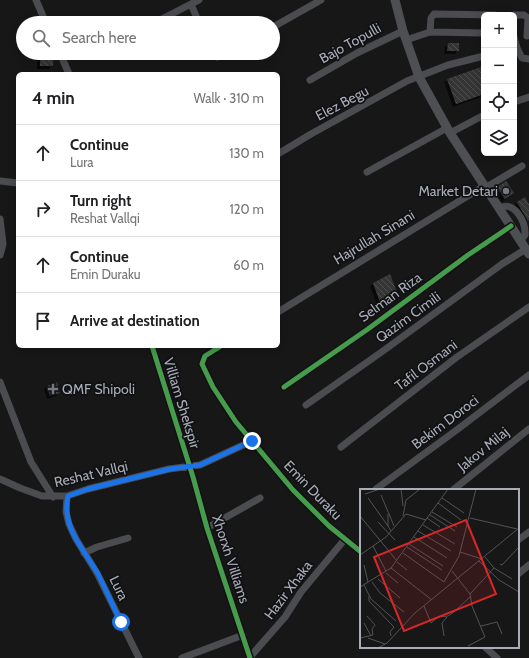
<!DOCTYPE html>
<meta charset="utf-8">
<style>
:root{--surface:#fff;--page:#f6f6f6;--text:#202124;--muted:#757577;--line:#e0e0e0}
body{margin:0;font-family:Cabin,sans-serif;background:var(--page);color:var(--text)}
.controls{position:absolute;right:12px;top:12px;display:grid;overflow:hidden;border-radius:6px;box-shadow:0 2px 10px #0003}
.controls button{width:36px;height:36px;display:grid;place-items:center;padding:0;border:0;border-bottom:1px solid var(--line);background:var(--surface);color:var(--text);font:20px sans-serif}
.stop{position:absolute;width:12px;height:12px;margin:-9px;border:3px solid #1a73e8;border-radius:50%;background:#fff}
.stop.end{background:#1a73e8;border-color:#fff;box-shadow:0 1px 4px #0008}
.list{margin:0;padding:0;list-style:none}
h2{display:flex;justify-content:space-between;align-items:center;height:52px;margin:0;padding:0 16px;font-size:17px}
h2 small{font-size:13px;font-weight:400;color:var(--muted)}
.list li{display:grid;grid-template-columns:26px 1fr auto;gap:12px;align-items:center;box-sizing:border-box;height:56px;padding:0 16px;border-top:1px solid var(--line)}
.list b{display:block;font-size:15px;white-space:nowrap}
.list p{margin:0;font-size:13px;white-space:nowrap;color:var(--muted)}
.list em{font-size:13px;font-style:normal;color:var(--muted)}
.icon{flex:none;width:22px;height:22px;fill:none;stroke:currentColor;stroke-width:2;stroke-linecap:round;stroke-linejoin:round}
.map{position:relative;flex:none;width:529px;height:658px;overflow:hidden}
.search{position:absolute;background:var(--surface);box-shadow:0 2px 10px #0003;left:16px;top:16px;width:264px;height:44px;display:flex;align-items:center;gap:10px;box-sizing:border-box;padding:0 14px;border-radius:22px;color:var(--muted);font-size:15px}
.panel{position:absolute;background:var(--surface);box-shadow:0 2px 10px #0003;left:16px;top:72px;width:264px;height:276px;border-radius:6px}
.map>svg:first-child{display:block}
.building{fill:url(#building-back-hatch);filter:url(#shadow)}
.lines{fill:none;stroke-linecap:round;stroke-linejoin:round}
.minor{stroke:#4b4c50;stroke-width:7}
.major{stroke:#4d4f52;stroke-width:9}
.cycleway-casing{stroke:#111113;stroke-width:8}
.cycleway{stroke:#469c4c;stroke-width:5}
.route{stroke:#1a73e8;stroke-width:5}
.poi-dot{fill:#757880;stroke:#111113;stroke-width:1.5}
.labels{text-anchor:middle;dominant-baseline:central;stroke-width:3.5;stroke-linejoin:round;paint-order:stroke}
.street-label{font-size:14px;fill:#a8adb8;stroke:#111113}
.poi-label{font-size:14px;fill:#a8adb8;stroke:#111113;text-anchor:end}
.inset-road{fill:none;stroke:#515357;stroke-width:1}
.view{fill:#d62828;fill-opacity:0.15;stroke:#d62828;stroke-width:2}
.inset-edge{fill:none;stroke:#a8adb8;stroke-width:2}
</style>
<div class="map">
<svg width="529" height="658" viewBox="0 0 529 658">
<defs>
<pattern id="building-back-hatch" width="6" height="6" patternUnits="userSpaceOnUse"><rect width="6" height="6" fill="#353536"/><path d="M-1 5l2 2M0 0l6 6M5-1l2 2" fill="none" stroke="#4f5051"/></pattern>
<filter id="shadow"><feDropShadow dx="-3" dy="3" stdDeviation="0" flood-color="#0009"/></filter>
</defs>
<rect width="100%" height="100%" fill="#171717"/>
<!-- building -->
<path class="building" d="M448,43H459V51H447Z
M40,55H54L53,66H40Z
M484,66V94L456,104L447,79Z
M506,181L514,193L505,199L497,187Z
M525,197L529,204V220L528,221L517,202Z
M390,274L398,295L380,302L373,283Z
M57,382L60,393L50,396L47,386Z"/>
<g class="lines">
<!-- minor -->
<path class="minor" d="M36,0L46,23
M191,4L199,23
M514,15H524L528,18L527,36
M154,23L199,0
M273,27L321,0
M430,32L431,18L434,14L495,15
M514,37L517,48L522,58L529,59
M406,40L430,32L484,33
M60,53L69,74
M217,57L225,53
M310,80L357,53L403,31
M514,102L529,97
M450,133L484,115
M278,154L311,134L407,81L448,65L484,56
M367,172L447,128
M0,181L18,183
M485,188L522,166
M500,208C514,200 526,222 525,235L520,241
M0,219L3,244L0,255
M278,312L484,186
M152,346L193,477L207,528L250,658
M221,346L205,356L202,364L213,387L236,422L293,490L329,526L361,552
M0,382L31,462L53,497
M284,387L368,329L468,255L511,226
M306,405L383,351L502,264L526,249
M341,447L457,357L529,307
M0,479L20,488L42,496H67L88,489L169,469L200,465L252,441
M376,489L458,429L529,375
M453,490L529,429
M67,496L66,512L69,524L76,539L97,573L139,658
M207,528L260,498
M518,540L529,532
M84,553L97,547L128,538
M518,574L529,565
M485,647L497,658
M250,657L285,617L301,592L345,539
M182,658L243,635"/>
<!-- major -->
<path class="major" d="M395,0L403,31L419,77L450,133L529,254"/>
<defs>
<path id="cycleway" d="M152,346L193,477L207,528L250,658
M221,346L205,356L202,364L213,387L236,422L293,490L329,526L361,552
M284,387L368,329L468,255L511,226"/>
</defs>
<!-- cycleway casing -->
<use href="#cycleway" class="cycleway-casing"/>
<!-- cycleway -->
<use href="#cycleway" class="cycleway"/>
</g>
<g class="lines">
<!-- route -->
<path class="route" d="M121,622C113,606 106,590 98,574C84,549 61,527 68,496L88,489L170,469L200,465L252,441"/>
</g>
<!-- markers -->
<g class="poi-dot">
<circle cx="506" cy="191" r="4"/>
<path d="M51 383h4v4h4v4h-4v4h-4v-4h-4v-4h4z"/>
</g>
<g class="labels">
<!-- street labels -->
<g class="street-label">
<text transform="translate(350 43) rotate(-29)">Bajo Topulli</text>
<text transform="translate(342 103) rotate(-28)">Elez Begu</text>
<text transform="translate(374 237) rotate(-31)">Hajrullah Sinani</text>
<text transform="translate(390 297) rotate(-36)">Selman Riza</text>
<text transform="translate(408 317) rotate(-36)">Qazim Cimili</text>
<text transform="translate(426 365) rotate(-37)">Tafil Osmani</text>
<text transform="translate(182 403) rotate(73)">Villiam Shekspir</text>
<text transform="translate(445 422) rotate(-37)">Bekim Doroci</text>
<text transform="translate(483 449) rotate(-39)">Jakov Milaj</text>
<text transform="translate(91 474) rotate(-13)">Reshat Vallqi</text>
<text transform="translate(313 490) rotate(46)">Emin Duraku</text>
<text transform="translate(231 559) rotate(72)">Xhorxh Villiams</text>
<text transform="translate(119 588) rotate(64)">Lura</text>
<text transform="translate(288 590) rotate(-53)">Hazir Xhaka</text>
</g>
<!-- poi labels -->
<g class="poi-label">
<text x="498" y="191">Market Detari</text>
<text x="62" y="389" text-anchor="start">QMF Shipoli</text>
</g>
</g>
<!-- overview -->
<g transform="translate(360 489)">
<rect width="159" height="159" fill="#171717"/>
<path class="inset-road" d="M41,0L43,17M5,5L20,0M21,6L34,37M8,9L28,37M82,9L104,24M78,14L101,31M72,23L97,38M28,25V37L31,42M46,25L66,31M70,26L95,42M0,27L37,72M43,27L46,11L60,0M67,29L80,38M110,29L157,40M18,33L35,51M63,36L95,55M58,42L91,62M54,48L87,69M49,55L83,77M13,57L26,82M47,58L82,81M100,63L122,70M43,64L84,93L99,67L116,0M0,66L26,48L46,25M125,68L134,79M119,72L139,91L159,103M37,73L47,81M140,75L142,76L159,58M4,76L8,93M31,79L72,111M92,82L110,105L112,117L125,148L108,157M26,84L38,94M18,90L40,109M12,93L20,104L44,123M4,96L11,110L36,132M0,98L31,79L88,0M110,105L134,79L152,90M9,107V112L34,138L30,143L31,147M64,117L71,134L78,128L88,127L94,123L111,107M4,134L11,147M121,137L137,133L142,145M84,147L82,134L87,128M0,149L13,146L12,140L15,136L7,127M8,149L25,155M18,159L27,154L55,124L159,39"/>
<path class="view" d="M106,31L136,105L44,142L14,68Z"/>
<rect width="159" height="159" class="inset-edge"/>
</g>
</svg>
<div class="controls">
<button>+</button>
<button>−</button>
<button><svg class="icon" aria-label="locate" viewBox="0 0 24 24"><circle cx="12" cy="12" r="6"/><path d="M12 2v4M12 18v4M2 12h4M18 12h4"/></svg></button>
<button><svg class="icon" aria-label="layers" viewBox="0 0 24 24"><path d="M12 4l9 5-9 5-9-5zM3 14l9 5 9-5"/></svg></button>
</div>
<div class="stop" style="left:121px;top:622px"></div>
<div class="stop end" style="left:252px;top:441px"></div>
<div class="search"><svg class="icon" aria-label="search" viewBox="0 0 24 24"><circle cx="10" cy="10" r="6"/><path d="M15 15l6 6"/></svg>Search here</div>
<section class="panel">
<h2>4 min<small>Walk · 310 m</small></h2>
<ul class="list">
<li><svg class="icon" aria-label="ahead" viewBox="0 0 24 24"><path d="M12 20V5M6 11l6-6 6 6"/></svg><div><b>Continue</b><p>Lura</p></div><em>130 m</em></li>
<li><svg class="icon" aria-label="right" viewBox="0 0 24 24"><path d="M7 20v-9h11M14 6l5 5-5 5"/></svg><div><b>Turn right</b><p>Reshat Vallqi</p></div><em>120 m</em></li>
<li><svg class="icon" aria-label="ahead" viewBox="0 0 24 24"><path d="M12 20V5M6 11l6-6 6 6"/></svg><div><b>Continue</b><p>Emin Duraku</p></div><em>60 m</em></li>
<li><svg class="icon" aria-label="arrive" viewBox="0 0 24 24"><path d="M6 21V4h12l-3 4 3 4H6"/></svg><div><b>Arrive at destination</b></div></li>
</ul>
</section>
</div>
